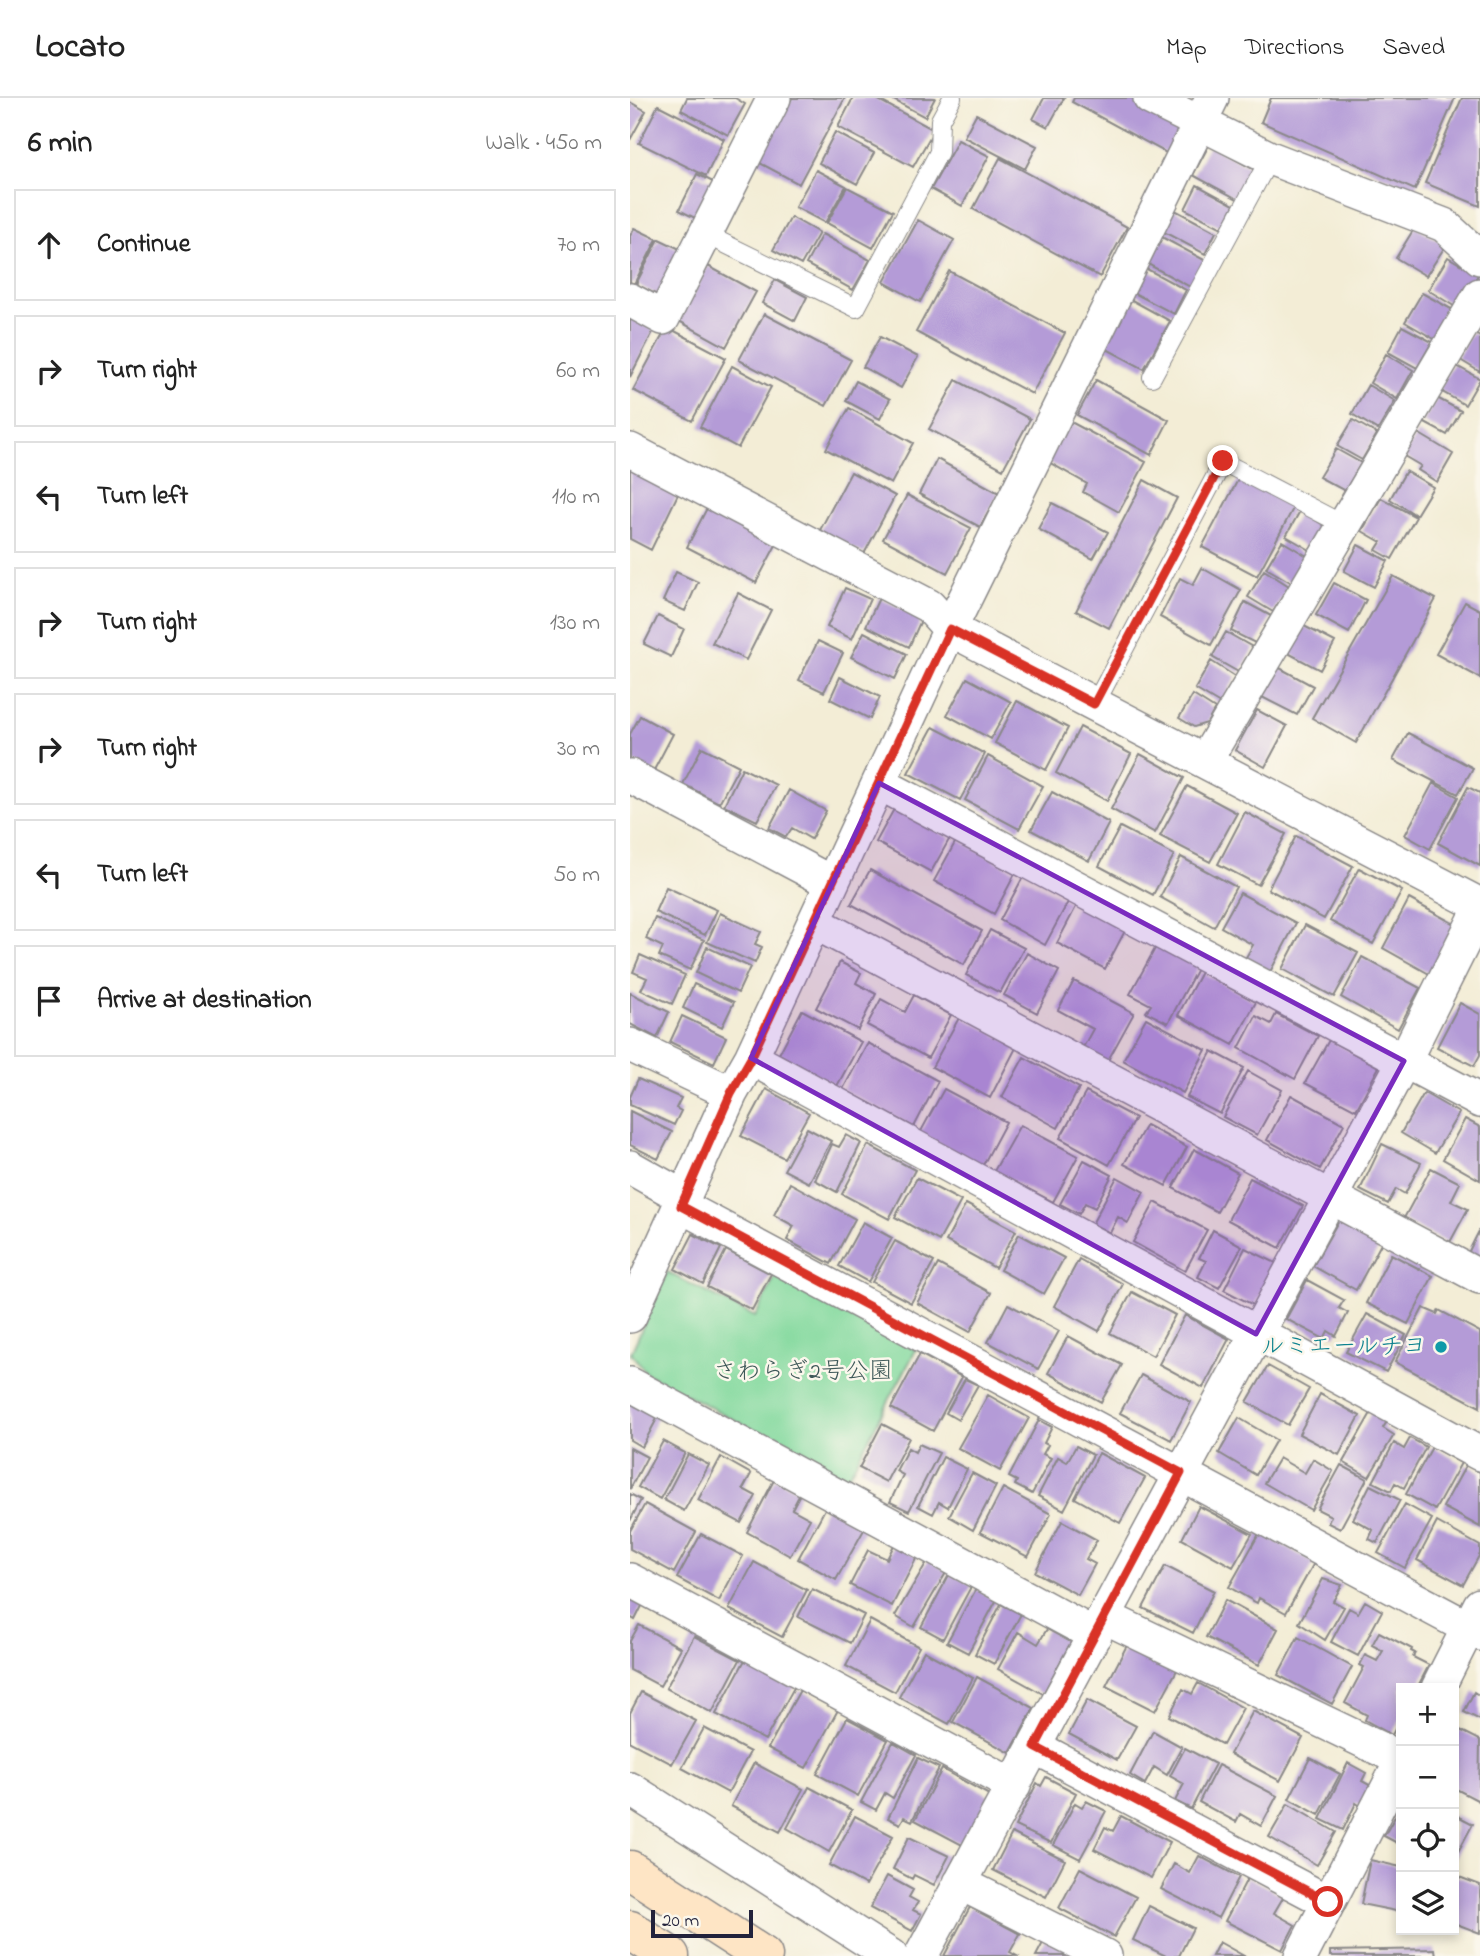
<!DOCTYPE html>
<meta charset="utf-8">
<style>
:root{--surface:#fff;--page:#f2f2f2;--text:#222;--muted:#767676;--line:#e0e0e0}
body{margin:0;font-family:"Indie Flower","Klee One",sans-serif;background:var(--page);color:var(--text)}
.controls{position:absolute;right:21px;bottom:21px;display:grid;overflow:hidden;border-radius:0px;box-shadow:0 4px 10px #0003}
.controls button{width:63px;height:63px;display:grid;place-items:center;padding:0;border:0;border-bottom:2px solid var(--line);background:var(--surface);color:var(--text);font:35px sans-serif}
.scale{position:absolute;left:21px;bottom:18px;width:102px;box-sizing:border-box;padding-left:7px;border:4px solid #22223b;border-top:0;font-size:19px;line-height:24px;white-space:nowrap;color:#22223b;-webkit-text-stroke:5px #fbf7ec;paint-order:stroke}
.stop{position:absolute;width:21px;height:21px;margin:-16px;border:5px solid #d93025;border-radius:50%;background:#fff}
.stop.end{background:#d93025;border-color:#fff;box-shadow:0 2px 7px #0008}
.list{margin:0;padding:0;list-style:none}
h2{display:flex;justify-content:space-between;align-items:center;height:91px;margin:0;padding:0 28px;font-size:30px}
h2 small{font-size:23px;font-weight:400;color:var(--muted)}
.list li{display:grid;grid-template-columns:46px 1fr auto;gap:21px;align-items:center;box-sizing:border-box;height:112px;margin:0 14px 14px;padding:0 14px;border:2px solid var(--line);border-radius:0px}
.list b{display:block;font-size:26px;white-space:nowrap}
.list em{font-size:23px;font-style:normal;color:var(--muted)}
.icon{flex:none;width:38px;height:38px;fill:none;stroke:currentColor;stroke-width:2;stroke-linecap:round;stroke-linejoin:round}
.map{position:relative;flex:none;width:850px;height:1858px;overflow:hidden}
header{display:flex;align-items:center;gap:42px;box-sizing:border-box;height:98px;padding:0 35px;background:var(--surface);border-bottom:2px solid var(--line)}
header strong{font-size:33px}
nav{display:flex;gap:38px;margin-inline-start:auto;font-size:24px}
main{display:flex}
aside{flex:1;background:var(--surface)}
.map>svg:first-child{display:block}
.green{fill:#83d99e;stroke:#527e6c;stroke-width:2}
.building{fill:#b49bd7}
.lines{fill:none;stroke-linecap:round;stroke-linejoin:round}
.lane-casing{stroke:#8a8888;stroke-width:20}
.street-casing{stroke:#8a8888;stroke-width:36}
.secondary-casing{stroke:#8a8888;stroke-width:41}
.lane{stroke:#fff;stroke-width:18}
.street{stroke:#fff;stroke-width:33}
.secondary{stroke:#fee5c5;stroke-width:38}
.route{stroke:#d93025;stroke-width:9}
.marked{fill:#7b2cbf;fill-opacity:0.2;stroke:#7b2cbf;stroke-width:5;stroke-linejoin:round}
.culture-dot{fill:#0f9aa8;stroke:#fbf7ec;stroke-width:2.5}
.labels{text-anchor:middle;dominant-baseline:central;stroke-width:5;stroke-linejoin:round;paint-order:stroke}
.culture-label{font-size:24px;fill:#0d838f;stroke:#fbf7ec;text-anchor:end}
.park-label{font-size:24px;fill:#3f5959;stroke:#fbf7ec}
</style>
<header>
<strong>Locato</strong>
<nav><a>Map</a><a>Directions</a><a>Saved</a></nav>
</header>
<main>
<aside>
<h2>6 min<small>Walk · 450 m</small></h2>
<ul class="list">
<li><svg class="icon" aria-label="ahead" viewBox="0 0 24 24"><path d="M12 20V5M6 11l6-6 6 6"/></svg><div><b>Continue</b></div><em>70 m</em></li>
<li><svg class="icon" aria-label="right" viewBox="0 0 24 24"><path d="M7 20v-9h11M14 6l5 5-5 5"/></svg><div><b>Turn right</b></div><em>60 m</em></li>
<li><svg class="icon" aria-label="left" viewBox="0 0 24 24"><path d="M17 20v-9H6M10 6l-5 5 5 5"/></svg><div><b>Turn left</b></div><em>110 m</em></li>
<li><svg class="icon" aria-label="right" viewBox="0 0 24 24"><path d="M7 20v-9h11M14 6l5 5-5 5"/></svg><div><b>Turn right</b></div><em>130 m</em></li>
<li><svg class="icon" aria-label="right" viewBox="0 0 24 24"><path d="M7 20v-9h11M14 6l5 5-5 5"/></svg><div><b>Turn right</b></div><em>30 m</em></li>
<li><svg class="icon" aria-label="left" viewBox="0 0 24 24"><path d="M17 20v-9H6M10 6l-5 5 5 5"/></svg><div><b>Turn left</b></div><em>50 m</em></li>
<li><svg class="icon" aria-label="arrive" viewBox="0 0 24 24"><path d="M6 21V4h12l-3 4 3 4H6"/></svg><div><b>Arrive at destination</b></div></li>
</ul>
</aside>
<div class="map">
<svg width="850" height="1858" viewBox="0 0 850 1858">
<rect width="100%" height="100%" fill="#fbf7ec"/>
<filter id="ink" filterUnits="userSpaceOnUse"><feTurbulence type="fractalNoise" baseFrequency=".0143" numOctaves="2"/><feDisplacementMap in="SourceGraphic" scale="14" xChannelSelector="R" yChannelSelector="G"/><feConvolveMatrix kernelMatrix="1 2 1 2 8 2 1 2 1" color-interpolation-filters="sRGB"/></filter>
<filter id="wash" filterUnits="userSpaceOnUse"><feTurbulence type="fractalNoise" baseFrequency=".00686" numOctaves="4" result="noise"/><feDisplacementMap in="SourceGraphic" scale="28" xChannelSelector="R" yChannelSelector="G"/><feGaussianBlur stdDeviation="1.57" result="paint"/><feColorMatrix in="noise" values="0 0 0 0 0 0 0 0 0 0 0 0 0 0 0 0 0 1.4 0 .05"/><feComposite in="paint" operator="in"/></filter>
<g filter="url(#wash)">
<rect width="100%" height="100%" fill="#f3edd6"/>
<!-- green -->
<path class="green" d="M37,1174L125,1219L147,1175L286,1252L217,1381L17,1276L1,1255Z"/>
<g id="blocks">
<!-- building -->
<path class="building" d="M57,0H105L115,6L98,37L51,12Z
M162,0H215L169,86L128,64Z
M223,0H245L304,32L283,69L208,29Z
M260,0H305L295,19Z
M414,0H434L418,29L403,21Z
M444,0H505L556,27L540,57L442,4Z
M641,0H825L785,92L631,24Z
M832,0H850V108L795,85Z
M0,4L16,13L0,42Z
M28,7L94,41L76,78L9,45Z
M346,16L407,48L395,71L334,39Z
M205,34L244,55L227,86L189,65Z
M328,42L359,58L332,108L301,91Z
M579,47L625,72L609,102L563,77Z
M370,60L497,129L470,179L343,111Z
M186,72L216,88L195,125L165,109Z
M67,76L89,87L71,123L49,112Z
M567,87L604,107L592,130L555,111Z
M217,89L263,113L243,150L197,125Z
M543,111L586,134L575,156L532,133Z
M161,119L189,135L171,167L143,152Z
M288,122L324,142L290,204L254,184Z
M785,129L816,147L796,178L766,160Z
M4,130L27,141L4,186L0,184V138Z
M192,136L240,162L223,192L176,166Z
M528,137L576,163L562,190L514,164Z
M29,141L52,152L29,198L6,186Z
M818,159L848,177L827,210L798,192Z
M78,168L126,194L96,249L49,223Z
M515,170L556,192L544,216L502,194Z
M319,173L435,235L402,296L286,234Z
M145,182L177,199L165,223L132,205Z
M792,195L823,212L806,242L775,224Z
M498,200L540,223L514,271L473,249Z
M134,216L221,262L196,308L109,262Z
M0,220L24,232L0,279Z
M772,228L802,244L787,270L758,254Z
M37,229L96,260L62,323L3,292Z
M842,234L850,239V274L827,260Z
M250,239L288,259L271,290L233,269Z
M756,256L783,272L767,301L740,285Z
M823,266L850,281L835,307L809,292Z
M102,268L141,289L108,350L70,329Z
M326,282L400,321L373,371L299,331Z
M466,282L539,322L521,357L447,317Z
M226,283L260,301L250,321L216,303Z
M738,287L765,303L748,332L722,316Z
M807,300L831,313L817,337L793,324Z
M219,310L283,345L261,386L196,351Z
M723,322L747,336L732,362L707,348Z
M439,323L516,364L489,414L453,394L457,386L417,363Z
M788,335L823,356L807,384L788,372L791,368L774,358Z
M706,351L731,365L715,393L689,379Z
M307,361L369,395L350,429L289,396Z
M0,370L49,394L21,452L0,441Z
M776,373L803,389L786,417L760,401Z
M221,374L265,398L234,456L190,432Z
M610,378L665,407L627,478L572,449Z
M514,382L547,400L479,530L446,513Z
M277,397L341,430L317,475L253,441Z
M751,400L786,419L762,461L746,452L751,444L732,433Z
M422,405L478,434L463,461L408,431Z
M77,410L146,447L126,485L57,449Z
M670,413L695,428L680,452L656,438Z
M652,443L677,458L662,485L636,470Z
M728,447L758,463L744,489L714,473Z
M572,470L611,492L581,547L530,519L550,480L563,487Z
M634,472L659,488L643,514L618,499Z
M46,474L68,484L55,513L33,503Z
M763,478L806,501L726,645L682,620Z
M704,485L736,502L719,535L686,517Z
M215,490L240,501L222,541L197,529Z
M108,495L141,512L116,562L82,545Z
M249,500L292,520L279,549L236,528Z
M615,504L641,518L627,546L601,533Z
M835,504L850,512V580L806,556Z
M28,518L54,531L41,559L14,546Z
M672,527L705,544L690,572L658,555Z
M234,534L277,556L265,581L221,559Z
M596,534L624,550L610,575L582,559Z
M188,543L213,555L194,594L169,582Z
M581,563L606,579L590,606L565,591Z
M646,568L683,588L667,617L630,598Z
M210,579L250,599L240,621L200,601Z
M337,580L381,604L361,641L317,617Z
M563,597L585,611L577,625L564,629L549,620Z
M387,603L438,630L416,672L365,645Z
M627,612L657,628L635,669L605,652Z
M10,618L43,636L23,674L0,662V636Z
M303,629L355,656L330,702L278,675Z
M450,629L501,656L477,703L426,675Z
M778,635L843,670L828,696L763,662Z
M72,649L109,668L89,705L53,686Z
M510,656L554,680L525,735L481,711Z
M358,658L413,688L389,731L335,702Z
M112,670L146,687L127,723L94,707Z
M803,685L828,699L800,751L775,737Z
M557,688L607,715L580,764L530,738Z
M838,689L850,695V768L808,745Z
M159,692L196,713L181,741L162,730L156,739L139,730Z
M422,694L479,725L459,763L401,732Z
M264,711L320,740L301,774L246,744Z
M615,714L656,736L628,787L588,766Z
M490,729L544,757L523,797L469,768Z
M666,738L723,768L694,821L638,791Z
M327,741L386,774L364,816L304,783Z
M551,759L606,789L584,829L530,799Z
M729,770L772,793L743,846L700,823Z
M240,772L352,833L334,867L221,806Z
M393,779L438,804L415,847L370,822Z
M36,789L87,812L75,837L25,814Z
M610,795L666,825L640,874L615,861L623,847L591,829Z
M779,801L828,828L801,877L753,850Z
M448,805L496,831L475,871L427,845Z
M90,815L131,834L125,846L132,849L125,865L77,844Z
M25,820L74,842L60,872L29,858L33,849L16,841Z
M675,827L728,855L704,899L652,871Z
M360,832L394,850L370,895L336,877Z
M527,847L568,869L538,925L516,914L521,907L500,896Z
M77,849L120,869L108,895L66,875Z
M397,855L429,873L407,915L374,897Z
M10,857L55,877L42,906L11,892L17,880L3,874Z
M732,859L790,890L768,931L711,899Z
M210,864L231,875L226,885L246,896L228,932L186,910Z
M571,874L626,904L603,947L548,917Z
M444,883L504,915L476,966L451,953L463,931L428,912Z
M64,886L104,904L92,929L53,910Z
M0,895L39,914L27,940L0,926Z
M284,897L321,917L298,960L237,927L251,901L275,914Z
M830,905L850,916V957L844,968L807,949Z
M172,912L231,944L207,988L149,956Z
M646,916L688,938L665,981L609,950L626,918L641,926Z
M52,918L96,939L84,965L40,944Z
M330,918L387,948L360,1000L302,969Z
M516,920L576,952L553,995L493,962Z
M699,942L749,969L726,1012L675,985Z
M238,945L308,983L284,1029L213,991Z
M582,953L614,970L590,1016L557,999Z
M394,959L449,990L428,1030L372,999Z
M618,973L652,992L627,1037L593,1019Z
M8,981L51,1000L46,1010L51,1013L44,1027L0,1007V999Z
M136,991L179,1015L154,1060L111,1038Z
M314,991L376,1024L352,1069L290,1035Z
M456,994L505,1020L479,1067L430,1040Z
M794,995L829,1015L805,1055L771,1035Z
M661,997L714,1026L690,1071L637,1042Z
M0,1013L42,1034L28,1061L0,1047Z
M835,1021L850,1029V1082L813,1061Z
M390,1027L448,1058L423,1104L364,1073Z
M516,1027L557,1049L536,1088L494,1066Z
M177,1030L201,1043L179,1085L154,1072Z
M216,1037L231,1045L207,1094L185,1082L202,1046L209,1049Z
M752,1046L791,1065L775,1096L766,1091L758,1106L730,1092Z
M238,1047L285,1072L259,1121L212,1096Z
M564,1051L608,1075L587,1114L543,1090Z
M454,1062L482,1077L465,1110L455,1105L449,1116L430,1106Z
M801,1070L830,1085L821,1103L838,1111L819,1146L773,1122Z
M487,1079L514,1094L498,1125L488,1119L480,1135L462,1126Z
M287,1080L331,1103L309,1143L265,1119Z
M620,1080L673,1108L650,1150L598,1122Z
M160,1085L225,1121L201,1166L157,1142L164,1128L144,1117Z
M525,1104L577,1132L555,1173L503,1144Z
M336,1106L386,1133L365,1170L316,1143Z
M710,1120L752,1144L726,1192L683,1168Z
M233,1124L262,1140L238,1184L209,1168Z
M850,1131V1160L838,1155Z
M583,1132L612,1148L589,1190L568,1179L576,1163L569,1160Z
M63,1136L91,1150L73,1186L45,1171Z
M389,1136L434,1160L414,1196L370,1172Z
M265,1143L304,1164L281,1205L242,1184Z
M615,1150L646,1165L625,1208L594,1192Z
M96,1152L141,1176L122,1212L77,1189Z
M761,1156L803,1178L778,1226L736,1205Z
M449,1161L493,1186L469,1233L424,1208Z
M308,1166L361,1195L340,1234L287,1205Z
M677,1182L714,1202L709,1210L718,1215L706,1238L698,1233L694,1241L656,1221Z
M502,1194L545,1217L523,1258L480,1235Z
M378,1206L429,1233L408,1271L358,1244Z
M793,1210L807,1216L809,1212L850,1234V1309L765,1264Z
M737,1216L776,1237L756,1274L716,1254Z
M555,1217L599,1241L573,1290L529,1266Z
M438,1238L492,1267L471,1304L418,1275Z
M290,1256L332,1279L303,1333L261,1310Z
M638,1268L679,1291L658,1327L617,1304Z
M511,1277L561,1304L541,1342L490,1315Z
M335,1281L348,1287L328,1322L316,1315Z
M690,1296L730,1318L709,1357L669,1336Z
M358,1297L399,1320L370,1373L328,1350Z
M0,1298L30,1315L12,1349L0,1342Z
M745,1308L761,1317L753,1330L764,1337L739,1379L713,1364Z
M609,1320L646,1342L626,1377L589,1355Z
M409,1322L422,1329L414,1345L418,1347L413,1356L421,1360L402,1396L385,1387L387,1383L379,1379Z
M252,1326L279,1340L256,1384L229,1370Z
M780,1340L796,1349L774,1390L765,1385L761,1393L743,1384L764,1345L774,1351Z
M33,1343L55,1355L30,1401L8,1389Z
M289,1346L309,1355L279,1413L260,1404L273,1377L266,1373L278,1350L285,1354Z
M446,1348L463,1357L434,1412L408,1398L428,1359L437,1364Z
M802,1349L831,1365L805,1412L776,1396Z
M0,1350L17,1359L0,1391Z
M469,1355L515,1380L490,1425L445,1400Z
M58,1356L79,1367L54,1413L34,1402Z
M91,1359L121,1376L113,1391L126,1398L111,1425L68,1402Z
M313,1359L337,1371L318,1409L309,1404L303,1416L288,1408Z
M649,1360L675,1375L683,1361L703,1373L681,1412L634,1385Z
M711,1367L737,1381L710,1431L698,1425L701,1418L687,1411Z
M836,1367L850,1374V1429L813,1409Z
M342,1375L366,1388L343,1432L319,1418Z
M145,1380L171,1394L162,1411L180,1421L160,1458L117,1434Z
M740,1387L770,1402L747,1445L739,1441L743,1432L723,1421Z
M373,1390L421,1416L398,1459L350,1434Z
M0,1396L11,1402L0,1423Z
M15,1406L66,1434L44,1475L0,1451V1433Z
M775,1406L802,1421L775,1470L748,1455Z
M569,1408L622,1436L603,1469L552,1441Z
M196,1409L235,1430L206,1482L168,1461Z
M432,1423L467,1442L456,1461L465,1466L448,1497L405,1474Z
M807,1424L850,1448V1456L833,1487L787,1462Z
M630,1434L684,1465L656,1515L629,1500L627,1505L599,1489Z
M71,1436L113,1458L89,1503L47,1480Z
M264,1447L287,1459L262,1508L220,1487L238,1452L257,1461Z
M298,1462L317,1473L284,1529L265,1518Z
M124,1464L177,1492L152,1539L99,1511Z
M535,1468L584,1493L563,1535L513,1510Z
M320,1475L342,1487L313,1541L291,1529Z
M693,1481L712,1487L703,1503L714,1509L695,1542L669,1525Z
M182,1491L234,1517L220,1545L168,1519Z
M346,1491L366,1503L338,1555L317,1544Z
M0,1496L14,1504L5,1522L0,1519Z
M595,1502L648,1531L629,1567L576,1539Z
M735,1503L752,1513L728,1558L701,1544L719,1510L728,1515Z
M371,1506L391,1516L364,1566L345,1556Z
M240,1522L289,1549L265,1594L216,1568Z
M9,1527L51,1550L30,1588L0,1572V1543Z
M417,1531L441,1544L413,1596L368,1571L388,1534L408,1546Z
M749,1534L782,1551L781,1553L785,1555L783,1559L799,1567L787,1590H771V1620L762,1637L735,1622L737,1617L715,1605L734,1569L730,1567L735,1557L747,1563L753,1553L742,1547Z
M64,1538L110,1562L82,1615L36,1590Z
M668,1539L722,1569L702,1606L648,1577Z
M497,1547L547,1572L525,1613L476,1588Z
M294,1553L343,1580L319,1626L269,1599Z
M116,1560L166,1586L135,1642L86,1616Z
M347,1579L404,1610L380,1655L323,1624Z
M568,1585L613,1610L593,1647L539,1618L553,1591L562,1596Z
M170,1592L208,1612L176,1670L138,1650Z
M11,1594L66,1623L42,1666L0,1644V1615Z
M844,1594L850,1598V1622L834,1614Z
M457,1602L506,1628L487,1662L439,1636Z
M623,1613L673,1640L650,1683L600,1656Z
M217,1620L258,1642L228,1698L187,1676Z
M824,1629L850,1642L849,1703L824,1690Z
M74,1630L120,1654L98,1695L52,1670Z
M523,1633L552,1649L537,1677L524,1669L515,1686L500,1677Z
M263,1644L286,1657L263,1700L255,1695L246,1712L231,1704Z
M555,1650L585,1666L561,1711L545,1703L554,1686L540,1678Z
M288,1660L309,1670L282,1723L274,1719L270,1726L258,1720Z
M680,1660L710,1676L689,1717L659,1701Z
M124,1665L173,1691L150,1734L101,1708Z
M718,1665L736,1675L732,1683L743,1689L732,1709L726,1705L713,1732L690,1721Z
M588,1667L647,1698L631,1728L610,1716L606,1724L569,1704Z
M312,1671L361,1698L334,1748L285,1722Z
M416,1679L446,1695L421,1745L385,1728L407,1685L411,1688Z
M179,1689L222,1712L199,1754L157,1730Z
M456,1703L476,1713L450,1761L423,1747L445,1705L452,1709Z
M658,1706L706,1734L687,1767L639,1739Z
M771,1708V1747L754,1738Z
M824,1716L843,1726L824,1761Z
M225,1718L263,1738L236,1787L199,1767Z
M491,1718L540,1744L521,1780L464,1751L475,1729L483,1733Z
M382,1735L435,1762L416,1799L363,1772Z
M279,1739L319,1758L304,1787L284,1777L282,1781L263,1771Z
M569,1758L609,1779L588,1820L531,1791L544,1766L560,1775Z
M740,1762L771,1769V1814L731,1806Z
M450,1770L506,1799L484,1839L429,1810Z
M824,1777L850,1787V1835L824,1825Z
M257,1778L283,1792L279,1799L288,1804L283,1812L291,1816L282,1833L240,1810Z
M618,1779L654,1798L644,1815L665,1827L652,1852L595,1823Z
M519,1808L563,1830L549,1858H536L503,1842Z
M340,1809L390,1836L380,1854L387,1858H314Z
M415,1841L448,1858H406Z
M589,1844L614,1858H582Z
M805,1851L806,1858H700V1853Z"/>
</g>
</g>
<g filter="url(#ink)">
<use href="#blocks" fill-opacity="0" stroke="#8a8888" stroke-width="2"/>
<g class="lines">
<defs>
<path id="lane" d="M75,136L226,210L309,54L310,22L322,0
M522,279L640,60
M465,606L593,364L714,427"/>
<path id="street" d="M520,0L640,60L814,127L850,160
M0,202L33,220L144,0
M0,352L299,508L320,531L850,807
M575,663L850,197
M0,678L202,785
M249,685L850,1003
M184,824L850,1179
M0,947L101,995
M121,960L850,1356
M0,1069L55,1100
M51,1108L850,1536
M0,1218L101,995L121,960L320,531L582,0
M0,1286L465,1537
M0,1482L384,1688
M475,1519L771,1661
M808,1590L850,1507
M405,1649L698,1804
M0,1691L261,1858
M330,1785L475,1858
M291,1858L774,963L850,811
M671,1858L771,1664"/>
<path id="secondary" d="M0,1772L133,1858
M0,1832L40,1858"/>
</defs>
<!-- lane casing -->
<use href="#lane" class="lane-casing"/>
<!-- street casing -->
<use href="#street" class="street-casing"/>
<!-- secondary casing -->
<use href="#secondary" class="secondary-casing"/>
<!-- lane -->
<use href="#lane" class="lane"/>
<!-- street -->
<use href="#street" class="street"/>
<!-- secondary -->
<use href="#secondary" class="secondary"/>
</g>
</g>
<g class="lines" filter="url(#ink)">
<!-- route -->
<path class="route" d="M593,363L464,606L320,531L121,960L101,995L51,1108L551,1375L405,1649L698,1804"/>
</g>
<!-- marked area -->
<path class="marked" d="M249,685L774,963L626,1236L121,960Z"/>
<!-- markers -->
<circle class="culture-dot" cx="811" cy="1249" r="7"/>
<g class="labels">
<!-- culture labels -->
<g class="culture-label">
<text x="797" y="1249">ルミエールチヨ</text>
</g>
<!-- park labels -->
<g class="park-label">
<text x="173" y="1274">さわらぎ2号公園</text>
</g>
</g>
</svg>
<div class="controls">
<button>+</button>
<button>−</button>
<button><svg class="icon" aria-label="locate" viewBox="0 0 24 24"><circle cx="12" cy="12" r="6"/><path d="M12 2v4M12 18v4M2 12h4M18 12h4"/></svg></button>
<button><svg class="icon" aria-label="layers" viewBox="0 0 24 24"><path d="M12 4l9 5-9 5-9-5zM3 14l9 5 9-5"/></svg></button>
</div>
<div class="scale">20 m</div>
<div class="stop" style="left:698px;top:1804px"></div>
<div class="stop end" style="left:593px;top:363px"></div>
</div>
</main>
